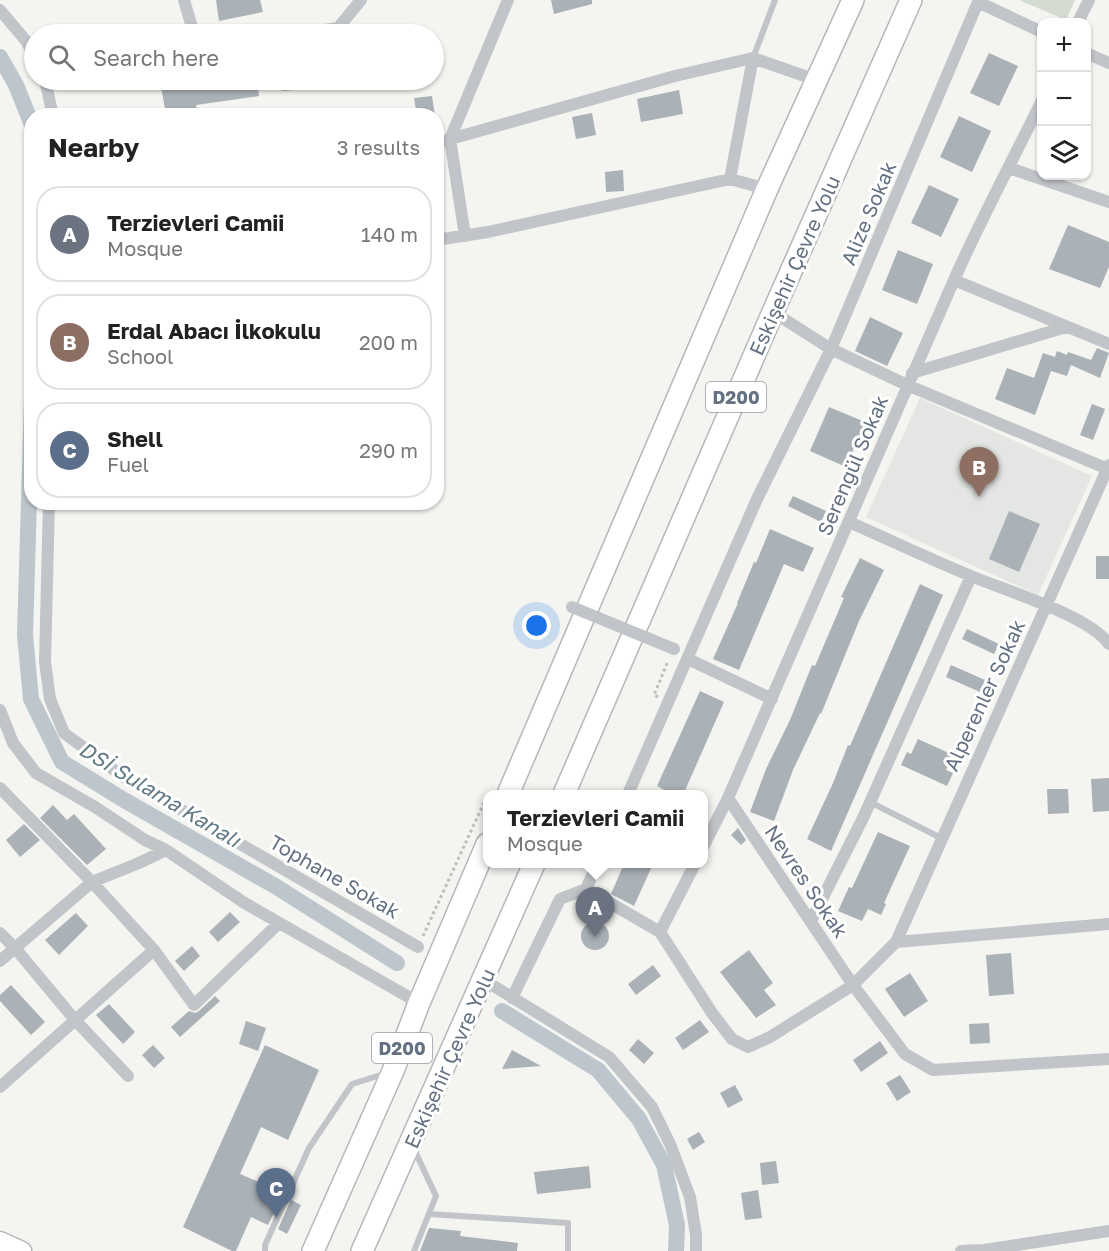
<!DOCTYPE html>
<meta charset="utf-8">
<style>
:root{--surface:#fff;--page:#f2f2f2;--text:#222;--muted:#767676;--line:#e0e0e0;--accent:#e55e20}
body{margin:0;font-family:"Golos Text",sans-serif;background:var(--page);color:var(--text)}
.controls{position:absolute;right:18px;top:18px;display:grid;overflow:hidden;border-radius:12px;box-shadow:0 2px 4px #0004}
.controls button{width:54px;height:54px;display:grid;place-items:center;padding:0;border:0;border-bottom:2px solid var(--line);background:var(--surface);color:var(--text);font:30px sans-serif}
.you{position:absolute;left:537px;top:626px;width:21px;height:21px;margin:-15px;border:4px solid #fff;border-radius:50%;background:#1a73e8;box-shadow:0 0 0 9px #1a73e833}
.badge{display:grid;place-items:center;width:39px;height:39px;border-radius:50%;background:var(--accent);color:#fff;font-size:20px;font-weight:700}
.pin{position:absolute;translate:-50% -50px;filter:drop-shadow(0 2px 3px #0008)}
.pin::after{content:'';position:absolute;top:32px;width:21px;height:18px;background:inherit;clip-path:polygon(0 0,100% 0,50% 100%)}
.popup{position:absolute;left:483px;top:790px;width:225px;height:78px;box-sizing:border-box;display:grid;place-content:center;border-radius:12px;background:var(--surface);filter:drop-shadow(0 2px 4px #0005);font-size:20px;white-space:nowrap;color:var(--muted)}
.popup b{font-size:22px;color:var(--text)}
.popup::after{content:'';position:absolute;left:50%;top:100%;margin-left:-12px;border:12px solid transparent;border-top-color:var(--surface)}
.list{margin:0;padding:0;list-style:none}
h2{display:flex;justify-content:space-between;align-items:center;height:78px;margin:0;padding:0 24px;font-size:26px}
h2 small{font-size:20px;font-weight:400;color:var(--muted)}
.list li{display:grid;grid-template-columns:39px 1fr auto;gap:18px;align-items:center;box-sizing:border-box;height:96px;margin:0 12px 12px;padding:0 12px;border:2px solid var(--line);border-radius:24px}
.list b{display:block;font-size:22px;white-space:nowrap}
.list p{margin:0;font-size:20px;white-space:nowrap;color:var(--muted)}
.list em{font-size:20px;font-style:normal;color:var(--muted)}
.icon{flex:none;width:33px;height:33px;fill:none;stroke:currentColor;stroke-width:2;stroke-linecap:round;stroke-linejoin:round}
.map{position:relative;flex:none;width:1109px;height:1251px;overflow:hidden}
.search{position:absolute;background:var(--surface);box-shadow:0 2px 4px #0004;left:24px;top:24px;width:420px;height:66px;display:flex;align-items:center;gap:15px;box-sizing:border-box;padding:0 21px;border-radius:33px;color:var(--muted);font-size:22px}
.panel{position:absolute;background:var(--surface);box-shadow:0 2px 4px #0004;left:24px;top:108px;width:420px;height:402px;border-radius:24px}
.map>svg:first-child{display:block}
.built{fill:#e4e6e4}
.green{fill:#d4dbd1}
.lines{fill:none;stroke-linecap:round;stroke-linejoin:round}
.canal{stroke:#bcc6cc;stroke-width:16}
.building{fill:#aab1b7}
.primary-casing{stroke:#b4b8bc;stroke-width:21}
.highway-casing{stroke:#b4b7ba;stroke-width:24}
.path{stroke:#bbbdbf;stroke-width:3;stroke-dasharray:3 3;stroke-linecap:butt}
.lane{stroke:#c1c4c8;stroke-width:6}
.street{stroke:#c1c4c8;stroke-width:12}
.primary{stroke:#fff;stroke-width:18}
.highway{stroke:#fff;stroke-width:21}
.street-bridge{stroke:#c1c4c8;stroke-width:12}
.labels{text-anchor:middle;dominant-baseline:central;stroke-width:6;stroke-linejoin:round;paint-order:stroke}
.shield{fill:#fff;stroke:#929ca8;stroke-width:1.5}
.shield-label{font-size:18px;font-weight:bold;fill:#637182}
.street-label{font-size:20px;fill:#637182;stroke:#fff}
.water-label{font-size:21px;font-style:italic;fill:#637a86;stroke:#fff}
</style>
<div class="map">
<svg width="1109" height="1251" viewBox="0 0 1109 1251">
<rect width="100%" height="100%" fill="#f4f4f0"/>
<!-- built -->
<path class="built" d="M920,398L1092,476L1038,595L866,517Z"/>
<!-- green -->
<path class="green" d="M1019,0H1075L1066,20Z"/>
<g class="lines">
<!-- canal -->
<path class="canal" d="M0,57L16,85L32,125
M32,400L25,635L31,699L62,762L124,800L275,886L397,963
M502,1011L598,1070L639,1119L664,1165L677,1225L676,1251"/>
</g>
<!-- building -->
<path class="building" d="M216,0H260L263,12L219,21Z
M551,0H592V4L554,14Z
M989,53L1018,66L999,106L970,93Z
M217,80H257L259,96L196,105L197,109L166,114L161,87Z
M281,80H316L317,88L282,91Z
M679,90L683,114L641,122L637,99Z
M432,96L435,116H417L414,98Z
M592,113L596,135L576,139L572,117Z
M959,116L991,131L972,172L940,157Z
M623,170L624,191L606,192L605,172Z
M929,185L959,199L941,237L911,223Z
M1068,225L1109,242V267L1100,288L1049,269Z
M898,250L933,264L917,304L882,290Z
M870,317L903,333L887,366L855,351Z
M1097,348L1109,353L1100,378L1071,365L1067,376L1051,371L1035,415L995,399L1007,368L1034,378L1043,353L1055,357L1057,351L1067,355L1068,352L1091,360Z
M1092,404L1105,409L1093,440L1080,435Z
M829,407L865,422L846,467L810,451Z
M793,496L826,511L821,522L788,506Z
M1009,511L1040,524L1019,572L989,559Z
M770,529L814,548L803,572L784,564L739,670L713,659L738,603H737L754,562L756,563Z
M1096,556H1109V579H1096Z
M860,558L884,570L859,621L821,714L820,713L793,770L774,821L750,812L766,769L790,720L812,665L815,666L844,598L841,597Z
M920,584L943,595L831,851L807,839L833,783L848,745L850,746Z
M967,629L999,644L994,654L962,639Z
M951,665L985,680L980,692L946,677Z
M700,691L724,702L683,795H674L657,786Z
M918,739L953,755L946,770L953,773L947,786L901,765L907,752L911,754Z
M1109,778V811L1093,812L1091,779Z
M1047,789H1068L1069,813L1048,814Z
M53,805L67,820L74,814L106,849L87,865L40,818Z
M24,824L40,840L20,857L6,840Z
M738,828L746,840L741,845L731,835Z
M878,832L910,846L884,903L886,904L881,915L868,909L862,921L838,911L849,887L852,888Z
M624,864H653L634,906L611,894Z
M230,912L240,922L218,942L209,932Z
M76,913L88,926L59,955L45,940Z
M581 936a14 14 0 1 1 28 0a14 14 0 1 1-28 0Z
M192,946L200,956L184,971L175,961Z
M749,950L773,983L764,990L776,1005L756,1018L720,972Z
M1011,953L1014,994L989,996L986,955Z
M653,965L661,976L636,995L628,984Z
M910,973L928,1001L904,1017L885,989Z
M11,985L45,1022L31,1035L0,1001V995Z
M215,996L220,1001L180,1037L171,1027L189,1011L195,1013L199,1011Z
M109,1004L135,1032L123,1044L96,1015Z
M700,1020L709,1032L683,1050L675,1038Z
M246,1021L266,1028L258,1051L239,1044Z
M989,1023L990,1043L970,1044L969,1024Z
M638,1039L654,1053L644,1064L629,1050Z
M880,1041L888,1053L861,1072L853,1060Z
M153,1045L165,1058L154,1068L142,1055Z
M265,1045L319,1070L288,1140L261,1127L240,1174L259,1182L258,1185L282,1196L268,1225L251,1217L236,1251H232L183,1227Z
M512,1050L541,1066L502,1069Z
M900,1075L911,1092L897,1101L886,1083Z
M735,1085L743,1100L728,1108L720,1093Z
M699,1132L705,1142L693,1150L687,1139Z
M776,1161L779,1183L762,1185L760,1163Z
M589,1166L591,1188L537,1194L534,1172Z
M758,1190L762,1218L745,1220L741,1193Z
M291,1200L301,1205L287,1234L278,1229Z
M429,1228L461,1231L460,1236L518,1243L517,1251H420Z"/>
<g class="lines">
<defs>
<path id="primary" d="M0,1241L22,1251"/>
<path id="highway" d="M508,794L767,189L853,0
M564,794L773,312L911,0
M313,1251L393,1071L419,1003L487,844
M362,1251L534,864"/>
</defs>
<!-- primary casing -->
<use href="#primary" class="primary-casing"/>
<!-- highway casing -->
<use href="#highway" class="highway-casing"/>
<!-- path -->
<path class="path" d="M658,697L654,695L668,661
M423,936L487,796"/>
<!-- lane -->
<path class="lane" d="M753,58L775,0
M870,802L941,838
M413,1147L436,1196L414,1251
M429,1214L568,1223V1251
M265,1251V1245L309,1148L352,1084L387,1073"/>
<!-- street -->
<path class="street" d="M184,0L194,34
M0,10L27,42L34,58
M1078,22L1089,0
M298,34L338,28L361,0
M1086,53L1109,63
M45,80L53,116
M436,143L675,76L753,58L816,80
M1009,168L1109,202
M730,179L753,58
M465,236L450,139L508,0
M436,240L488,232L730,179L767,189
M954,280L1109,344
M773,312L831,349L907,385L1108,469
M912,373L1066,327
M49,502L45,662L50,699L64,733L121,775L418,947
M849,522C890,540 930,559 971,576C1006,591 1088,615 1109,644
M688,659L772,699
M0,710L13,743L36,773L95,807L145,840L166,850
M0,788L92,882L154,950L194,1005L279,923
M628,794L757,499L831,349L978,2L1042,32
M703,847L728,798L954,280C981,219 1013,160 1042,100
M586,889L660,932L712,1013L732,1039L748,1047L770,1037L853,985L728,798
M811,921L864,816L971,576
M1109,924L896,942L853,985L905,1054L933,1070L1109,1059
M660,932L695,864
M0,933L15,948L75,1020L128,1076
M896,942L1109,465
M0,961L92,882L139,863L166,850L243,902L419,1003
M484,980L609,1057L652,1107L670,1144L690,1197L696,1235V1251
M512,998L560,899L586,889L597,864
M0,1087L154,950
M961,1251L984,1250L1109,1231"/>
<!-- primary -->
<use href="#primary" class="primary"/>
<!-- highway -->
<use href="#highway" class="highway"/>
<!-- street-bridge -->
<path class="street-bridge" d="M572,607L674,649"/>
</g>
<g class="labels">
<!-- shield labels -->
<g class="shield">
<rect x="706" y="382" width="60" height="30" rx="4.5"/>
<rect x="372" y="1033" width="60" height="30" rx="4.5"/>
</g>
<g class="shield-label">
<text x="736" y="397">D200</text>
<text x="402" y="1048">D200</text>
</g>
<!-- street labels -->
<g class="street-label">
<text transform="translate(868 213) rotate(-67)">Alize Sokak</text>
<text transform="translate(794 265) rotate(-66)">Eskişehir Çevre Yolu</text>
<text transform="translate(852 465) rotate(-67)">Serengül Sokak</text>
<text transform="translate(984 695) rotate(-65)">Alperenler Sokak</text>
<text transform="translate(335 876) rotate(30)">Tophane Sokak</text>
<text transform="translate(807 881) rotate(56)">Nevres Sokak</text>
<text transform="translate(449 1058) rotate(-66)">Eskişehir Çevre Yolu</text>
</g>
<!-- water labels -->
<g class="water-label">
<text transform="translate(160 794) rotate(31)">DSİ Sulama Kanalı</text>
</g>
</g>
</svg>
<div class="controls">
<button>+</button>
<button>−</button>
<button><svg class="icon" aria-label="layers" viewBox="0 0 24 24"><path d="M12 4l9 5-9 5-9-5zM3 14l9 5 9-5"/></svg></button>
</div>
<div class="you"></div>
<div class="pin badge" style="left:595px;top:937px;background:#6b7280">A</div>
<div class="popup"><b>Terzievleri Camii</b>Mosque</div>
<div class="pin badge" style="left:979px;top:497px;background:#8d6e63">B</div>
<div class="pin badge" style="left:276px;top:1218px;background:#5c6f8a">C</div>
<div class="search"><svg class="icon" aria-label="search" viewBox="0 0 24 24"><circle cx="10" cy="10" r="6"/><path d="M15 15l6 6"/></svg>Search here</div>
<section class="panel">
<h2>Nearby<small>3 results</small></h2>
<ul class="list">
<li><span class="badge" style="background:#6b7280">A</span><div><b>Terzievleri Camii</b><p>Mosque</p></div><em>140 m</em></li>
<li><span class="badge" style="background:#8d6e63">B</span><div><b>Erdal Abacı İlkokulu</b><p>School</p></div><em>200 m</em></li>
<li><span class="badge" style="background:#5c6f8a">C</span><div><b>Shell</b><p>Fuel</p></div><em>290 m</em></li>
</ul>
</section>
</div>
